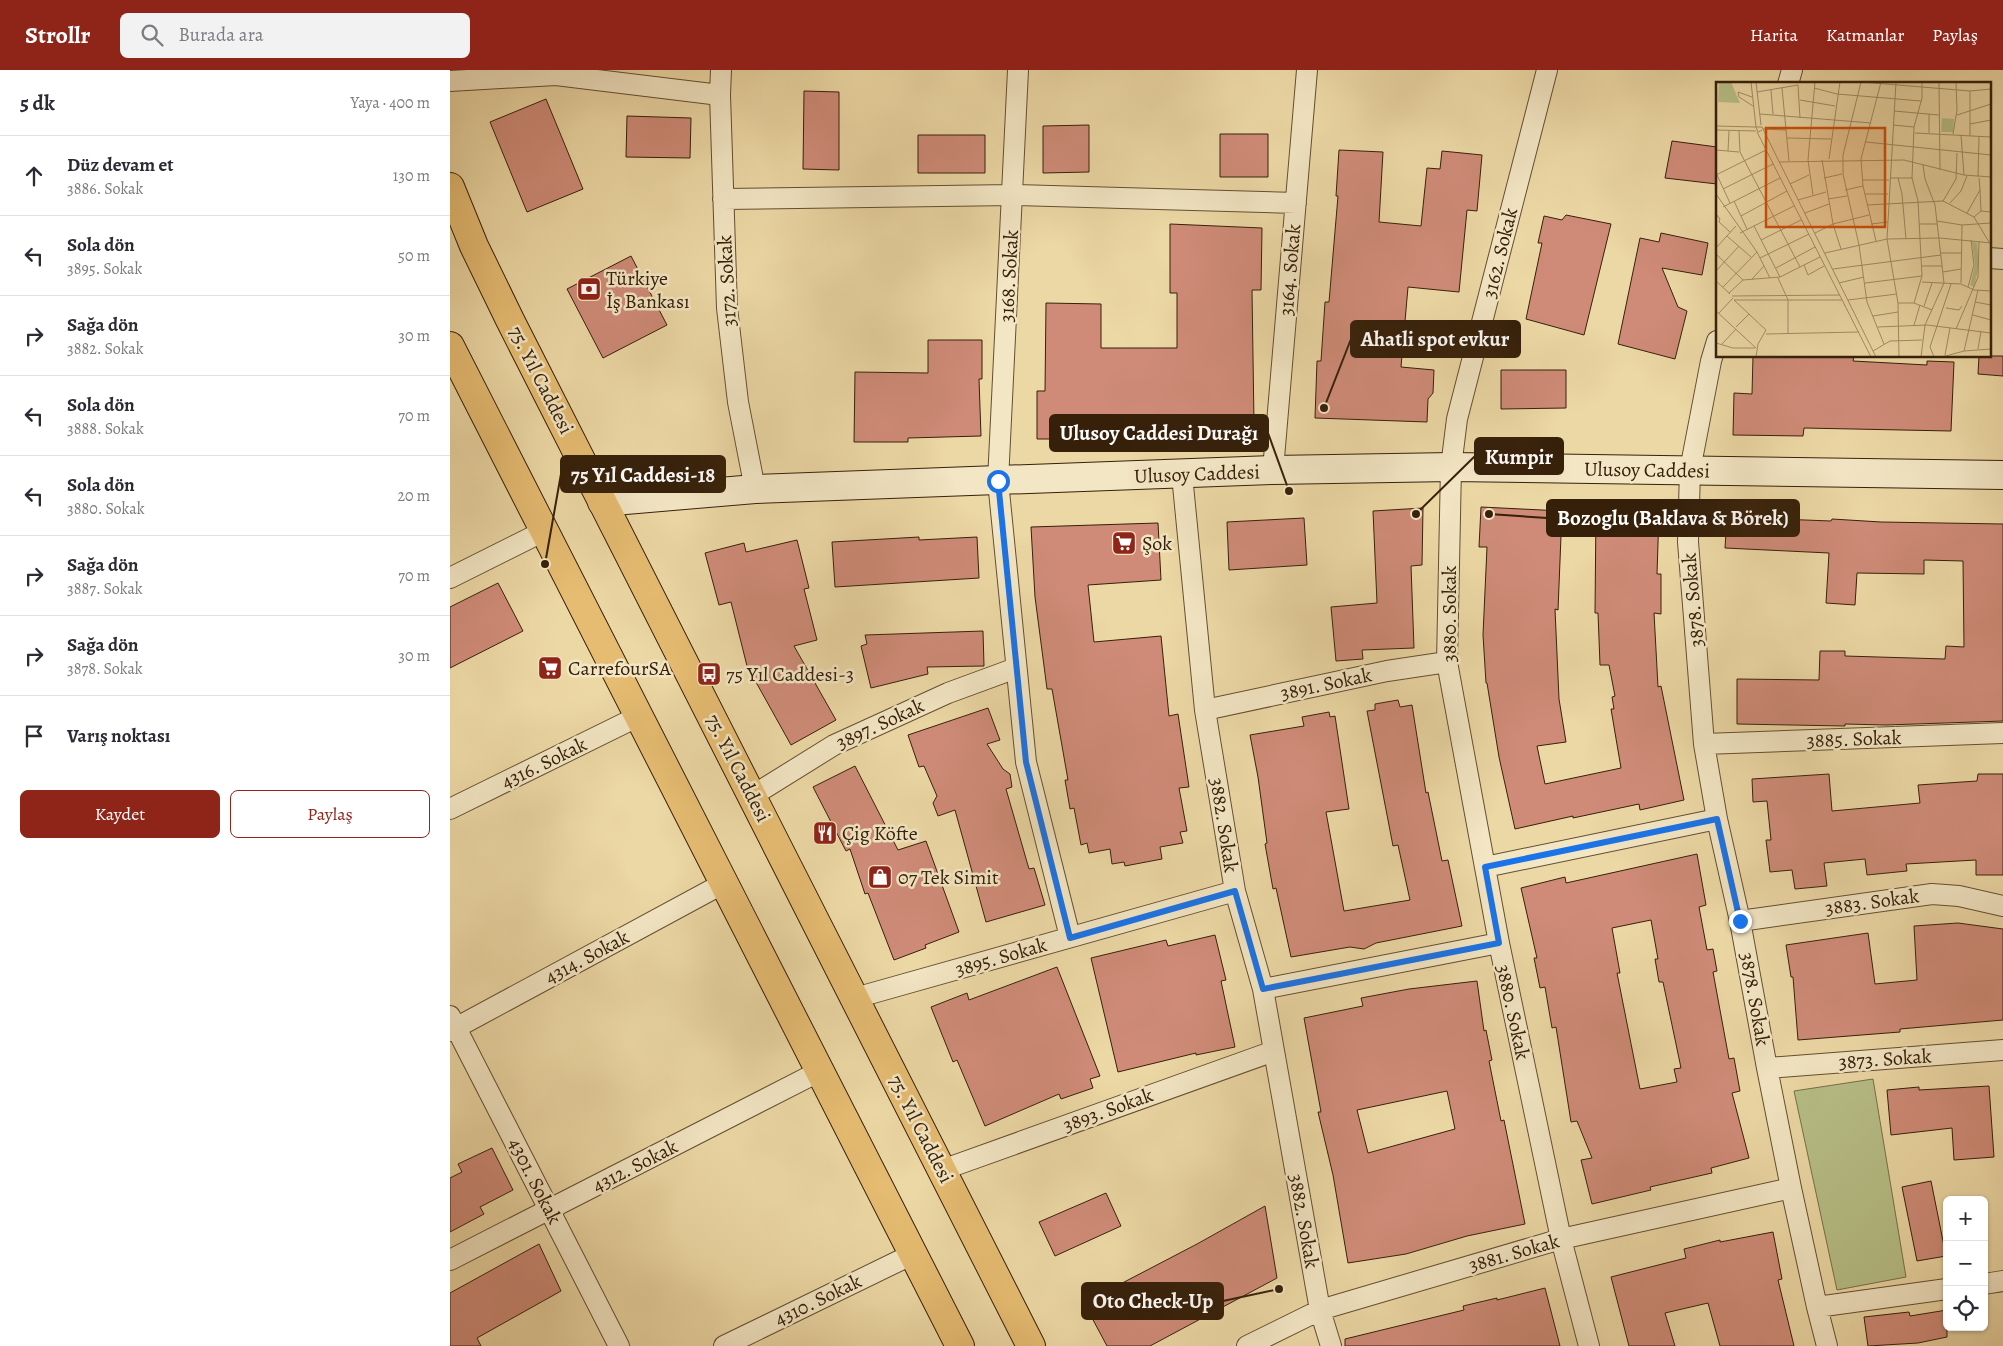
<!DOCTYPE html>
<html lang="tr">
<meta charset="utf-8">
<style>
:root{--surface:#fff;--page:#f2f2f3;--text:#2b2b33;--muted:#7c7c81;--line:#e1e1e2;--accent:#8f2418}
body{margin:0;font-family:Alegreya,serif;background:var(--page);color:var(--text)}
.controls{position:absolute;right:15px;bottom:15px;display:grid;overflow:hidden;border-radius:8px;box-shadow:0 1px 4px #0004}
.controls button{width:45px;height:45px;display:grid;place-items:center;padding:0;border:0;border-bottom:1px solid var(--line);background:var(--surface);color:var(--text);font:25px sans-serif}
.stop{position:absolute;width:15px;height:15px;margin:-11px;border:4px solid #1a73e8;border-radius:50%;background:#fff}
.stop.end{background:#1a73e8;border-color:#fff;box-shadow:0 1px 5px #0008}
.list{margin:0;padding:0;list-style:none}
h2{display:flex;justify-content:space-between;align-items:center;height:65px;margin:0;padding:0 20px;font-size:21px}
h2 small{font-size:16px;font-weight:400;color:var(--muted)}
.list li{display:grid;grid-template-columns:32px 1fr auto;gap:15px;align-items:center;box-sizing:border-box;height:80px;padding:0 20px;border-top:1px solid var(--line)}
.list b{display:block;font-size:19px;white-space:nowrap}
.list p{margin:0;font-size:16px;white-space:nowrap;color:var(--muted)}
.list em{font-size:16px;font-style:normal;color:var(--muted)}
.actions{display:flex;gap:10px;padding:15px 20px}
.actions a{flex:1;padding:11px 0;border:1px solid var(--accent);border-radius:8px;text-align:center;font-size:18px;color:var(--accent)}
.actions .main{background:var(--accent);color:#fff}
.icon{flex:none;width:28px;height:28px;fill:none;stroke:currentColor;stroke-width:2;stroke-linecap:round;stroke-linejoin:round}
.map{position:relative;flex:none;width:1553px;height:1276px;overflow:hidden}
header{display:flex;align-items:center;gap:30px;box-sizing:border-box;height:70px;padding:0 25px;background:var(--accent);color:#fff}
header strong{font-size:24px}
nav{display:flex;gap:28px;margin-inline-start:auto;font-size:18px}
.search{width:350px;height:45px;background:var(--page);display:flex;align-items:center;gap:12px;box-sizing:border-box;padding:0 18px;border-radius:8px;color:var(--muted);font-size:19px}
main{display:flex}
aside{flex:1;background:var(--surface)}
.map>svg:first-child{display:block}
.green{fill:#b7bf87;stroke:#767048}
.building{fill:#cf8b78;stroke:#36200a;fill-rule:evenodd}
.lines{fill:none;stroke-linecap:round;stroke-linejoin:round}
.street-casing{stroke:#644e31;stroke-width:22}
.secondary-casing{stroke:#36200a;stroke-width:30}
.primary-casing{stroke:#36200a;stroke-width:30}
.street{stroke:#f3e6c4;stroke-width:20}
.secondary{stroke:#f3e6c4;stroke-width:28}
.primary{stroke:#e6bc72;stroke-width:28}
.route{stroke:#1a73e8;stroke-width:6}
.labels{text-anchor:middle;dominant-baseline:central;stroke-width:5;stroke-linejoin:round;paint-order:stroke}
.street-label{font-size:20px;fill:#36200a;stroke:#f3e6c4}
.poi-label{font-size:20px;fill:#36200a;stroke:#f3e6c4;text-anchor:start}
.inset-road{fill:none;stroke:#a38e67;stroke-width:1}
.view{fill:#cd500c;fill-opacity:0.15;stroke:#cd500c;stroke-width:2.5}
.inset-edge{fill:none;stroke:#36200a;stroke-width:2.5}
.leader{fill:none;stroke:#36200a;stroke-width:2}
.callout-dot{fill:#36200a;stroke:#f3e6c4;stroke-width:2}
.callout{fill:#36200a;stroke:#36200a;stroke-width:2}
.callout-label{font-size:21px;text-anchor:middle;font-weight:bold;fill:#fff}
</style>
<header>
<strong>Strollr</strong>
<div class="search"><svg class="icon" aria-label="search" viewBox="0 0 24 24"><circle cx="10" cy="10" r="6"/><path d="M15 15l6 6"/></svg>Burada ara</div>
<nav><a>Harita</a><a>Katmanlar</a><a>Paylaş</a></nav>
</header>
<main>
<aside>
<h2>5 dk<small>Yaya · 400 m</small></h2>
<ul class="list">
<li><svg class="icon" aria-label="ahead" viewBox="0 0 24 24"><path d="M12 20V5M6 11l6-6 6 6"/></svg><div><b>Düz devam et</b><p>3886. Sokak</p></div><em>130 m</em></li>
<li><svg class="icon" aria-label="left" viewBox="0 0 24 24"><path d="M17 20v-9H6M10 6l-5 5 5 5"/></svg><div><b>Sola dön</b><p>3895. Sokak</p></div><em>50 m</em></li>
<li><svg class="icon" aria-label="right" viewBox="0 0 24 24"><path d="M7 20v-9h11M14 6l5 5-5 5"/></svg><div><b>Sağa dön</b><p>3882. Sokak</p></div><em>30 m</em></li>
<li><svg class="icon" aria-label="left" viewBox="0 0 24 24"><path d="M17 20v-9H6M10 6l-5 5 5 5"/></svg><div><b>Sola dön</b><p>3888. Sokak</p></div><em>70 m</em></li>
<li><svg class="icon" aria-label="left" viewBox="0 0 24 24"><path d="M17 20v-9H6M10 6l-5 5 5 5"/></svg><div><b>Sola dön</b><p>3880. Sokak</p></div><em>20 m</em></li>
<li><svg class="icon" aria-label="right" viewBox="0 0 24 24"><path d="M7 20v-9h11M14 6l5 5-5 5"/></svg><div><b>Sağa dön</b><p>3887. Sokak</p></div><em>70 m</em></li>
<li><svg class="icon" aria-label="right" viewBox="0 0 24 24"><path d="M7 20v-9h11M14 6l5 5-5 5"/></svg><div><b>Sağa dön</b><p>3878. Sokak</p></div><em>30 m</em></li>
<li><svg class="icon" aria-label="arrive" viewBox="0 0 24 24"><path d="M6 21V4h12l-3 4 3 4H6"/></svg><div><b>Varış noktası</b></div></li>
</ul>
<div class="actions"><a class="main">Kaydet</a><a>Paylaş</a></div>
</aside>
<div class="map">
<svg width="1553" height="1276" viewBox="0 0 1553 1276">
<rect width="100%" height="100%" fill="#ecd8a5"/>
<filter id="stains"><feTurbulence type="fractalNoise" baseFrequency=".004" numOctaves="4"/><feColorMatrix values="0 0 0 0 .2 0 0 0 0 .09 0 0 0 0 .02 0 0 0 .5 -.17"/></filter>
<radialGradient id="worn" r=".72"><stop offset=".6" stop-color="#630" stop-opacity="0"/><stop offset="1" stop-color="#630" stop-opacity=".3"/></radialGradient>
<!-- green -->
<path class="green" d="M1423,1009L1456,1207L1387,1220L1344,1021Z"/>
<!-- building -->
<path class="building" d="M354,21L389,22V100L353,99Z
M96,29L133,119L77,142L40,52Z
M177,46L241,48L240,88L176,87Z
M639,55V102L593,103V56Z
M770,64H818V107H770Z
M468,65H535V103H468Z
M1222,71L1267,77V114L1215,108Z
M889,80L933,82L929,152L971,156L977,98L990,99L992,81L1032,85L1027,141L1017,140L1009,222L958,217L951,297L984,300L983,323L978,329L977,352L865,348L867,291H871L875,232H879L888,126H886Z
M1116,145L1161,154L1134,265L1076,249L1092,173H1088L1094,146L1112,150Z
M720,154L812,158L811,220H802L804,354L708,355V357H653V369H587V321H595L596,233L651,234V278H727V223H720Z
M1211,163L1258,173L1252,205L1212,198L1228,237L1237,241L1225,289L1168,274L1190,168L1209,172Z
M181,186L217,255L153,288L117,219Z
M478,270H532V309H529L531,366L458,368V372H404L405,302L478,303Z
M1303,286H1404L1403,291L1477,295V291L1504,292L1501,361L1354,358L1353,366L1283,365L1284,323L1302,324Z
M1529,286H1553V306L1528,304Z
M1051,300H1116V338L1051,339Z
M1031,437L1112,441L1108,540L1105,539L1109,629L1116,672L1087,676L1095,714L1171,698L1161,639H1164L1162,627L1165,626L1159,595H1150L1148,543H1145L1146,441L1209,442L1207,504H1211V544L1204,543L1208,617L1211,616L1234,730L1190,740L1189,734L1123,748V746L1065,759L1049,687L1037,613H1036L1033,565L1037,477H1029Z
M973,438L972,495L961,496L964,578L912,580L913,589L886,591L881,537L927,533L923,441Z
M1277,447L1381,451L1382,449L1431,452L1553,454V651L1436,655L1395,654V656L1287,654V609L1369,610L1370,581H1395V586L1495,589L1496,576L1514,577L1513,491L1474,490V504L1407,503L1405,535L1376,533L1379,483L1275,478Z
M854,448L857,495L779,500L777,452Z
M708,453L711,510L638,515L644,572L711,566L719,646L728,644L739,717L729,718L737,761L730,762L733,773L710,777L712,789L675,796L674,792L662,794L660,779L639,783L637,773L631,775L624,738L620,739L615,710H618L602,619H597L585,527L581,457Z
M469,467V470L527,467L529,508L385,517L382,472Z
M347,470L359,518L354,519L367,570L344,576L386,650L341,675L297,596L281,532L269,535L255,483L294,473L296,482Z
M48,513L73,561L0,598V537Z
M533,561L534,596L477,597L478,604L421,618L411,576L417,574L415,565Z
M948,630L950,637L962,635L976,723L978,722L992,791L998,790L1012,856L926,873L914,879L900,877L841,887L826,818L823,819L815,774L817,773L808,707L800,665L854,656L852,647L879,642L880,647L885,646L899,739L876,742L894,841L960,830L948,775L943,776L917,641L925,640V634Z
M538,638L550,670L537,674L553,699L560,704L562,717L556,719L579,799L584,798L595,835L536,852L505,740L488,746L483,733L487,726L474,696L469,697L458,665Z
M405,696L448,780L476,771L509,862L475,875L476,878L444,890L418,823L415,824L400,779L396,781L363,717Z
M1379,704L1382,741L1470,733L1468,715L1527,711L1528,704H1553V805H1526V790L1456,794L1457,801L1417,805L1415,789L1374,793L1377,816L1345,819L1342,800L1320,802L1316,770H1321L1317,731L1303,732L1302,709Z
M1247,784L1256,835L1249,837L1257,880L1263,879L1267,901L1263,902L1279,989L1284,988L1290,1021L1282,1023L1299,1088L1261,1098L1262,1103L1200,1117L1201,1120L1142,1134L1131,1090L1142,1088L1127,1051L1121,1052L1106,957L1102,958L1095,917L1090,918L1084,888H1087L1071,818L1115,807L1116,813ZM1201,850L1208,889H1205L1209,912H1213L1231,998L1224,999L1227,1012L1190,1019L1167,903H1170L1162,858Z
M1508,853L1553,859V950L1450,959V962L1348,970L1343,907H1341L1336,875L1418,863L1425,914L1467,910L1464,856Z
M765,865L776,910L771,911L785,977L746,985V983L668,1002L641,888L716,870L718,876Z
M607,897L650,1006L640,1009L643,1018L611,1029L609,1024L535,1056L507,990L503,992L481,937L517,923L519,930Z
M1027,911L1034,961L1036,960L1042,990L1039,991L1051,1051L1054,1050L1075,1154L1017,1166L956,1184L898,1193L883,1105L868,1042H871L854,948L913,936L911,928L959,919ZM997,1021L1005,1059L918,1083L907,1040Z
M1539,1016L1544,1087L1504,1090L1502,1058L1441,1065L1437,1020L1469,1017V1020Z
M42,1078L63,1120L30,1137L34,1144L0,1162V1108L12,1102L8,1094Z
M1481,1111L1496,1186L1467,1191L1452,1117Z
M656,1123L671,1156L605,1186L589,1152Z
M815,1136L827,1208L700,1276H657L634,1233L747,1174Z
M1323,1162L1332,1209L1328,1210L1344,1276H1270L1258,1233L1215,1243L1225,1276H1179L1161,1207L1236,1188L1234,1179L1270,1170V1172Z
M89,1174L111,1221L27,1268L31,1276H0V1223Z
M1095,1218L1110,1276H895V1269L1014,1240L1013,1236L1047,1228V1230Z
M1497,1240V1267L1468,1273L1418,1276L1414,1247L1459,1242L1460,1246Z"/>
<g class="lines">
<defs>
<path id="street" d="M271,0L270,25L277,238L288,332L305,419
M568,0L548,411L576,692L620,867
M1097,0L1007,349L1001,397L997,592L1049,873L1111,1169L1139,1276
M0,11L106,5L270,25
M1338,14L1342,0
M273,129L563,125L846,133
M1539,188L1553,189
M1267,271L1261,291L1240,400L1238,472L1254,674L1267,749L1290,851L1317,998L1341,1118L1367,1237L1377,1276
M823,400L857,0
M732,405L755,640L785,821L813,919L870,1240L881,1276
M0,508L94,461
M755,640L937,601L997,592
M1254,674L1553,663
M302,726L384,675L498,623L566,598
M0,739L189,646
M1035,797L1267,749
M1290,851L1482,824L1509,826L1553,836
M813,919L1049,873
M405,928L785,821
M0,946L169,1276
M0,961L274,813
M1317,998L1553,980
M492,1100L824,981
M0,1190L370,1001
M1534,1214L1553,1211
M1367,1237L1497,1219
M274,1276L463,1184
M797,1276L870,1240L1111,1169L1341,1118"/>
<path id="secondary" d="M152,432L305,419L823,400L1001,397L1553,405"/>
<path id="primary" d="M0,117L24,176L60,250L581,1276
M0,276L510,1276"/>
</defs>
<!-- street casing -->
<use href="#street" class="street-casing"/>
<!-- secondary casing -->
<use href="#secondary" class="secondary-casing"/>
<!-- primary casing -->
<use href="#primary" class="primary-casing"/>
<!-- street -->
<use href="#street" class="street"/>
<!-- secondary -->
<use href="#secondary" class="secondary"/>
<!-- primary -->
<use href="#primary" class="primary"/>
</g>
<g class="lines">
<!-- route -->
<path class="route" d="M548,411L576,692L620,868L785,821L813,919L1049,873L1035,797L1267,749L1290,851"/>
</g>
<!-- icons -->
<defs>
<symbol id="bank-square" viewBox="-11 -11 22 22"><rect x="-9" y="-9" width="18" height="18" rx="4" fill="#8f2418" stroke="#f3e6c4"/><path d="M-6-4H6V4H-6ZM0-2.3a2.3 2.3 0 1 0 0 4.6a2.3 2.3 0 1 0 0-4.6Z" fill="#fff"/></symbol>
<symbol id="supermarket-square" viewBox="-11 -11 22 22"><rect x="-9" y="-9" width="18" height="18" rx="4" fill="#8f2418" stroke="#f3e6c4"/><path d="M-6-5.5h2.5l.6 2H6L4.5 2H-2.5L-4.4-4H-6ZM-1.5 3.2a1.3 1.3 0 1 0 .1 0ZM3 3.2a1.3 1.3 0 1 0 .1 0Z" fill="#fff"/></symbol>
<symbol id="bus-square" viewBox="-11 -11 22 22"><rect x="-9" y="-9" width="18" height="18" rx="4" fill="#8f2418" stroke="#f3e6c4"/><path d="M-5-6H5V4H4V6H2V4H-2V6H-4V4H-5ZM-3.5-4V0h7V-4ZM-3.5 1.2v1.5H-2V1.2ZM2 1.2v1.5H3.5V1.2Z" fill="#fff"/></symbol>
<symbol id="restaurant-square" viewBox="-11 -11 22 22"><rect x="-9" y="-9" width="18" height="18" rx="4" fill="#8f2418" stroke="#f3e6c4"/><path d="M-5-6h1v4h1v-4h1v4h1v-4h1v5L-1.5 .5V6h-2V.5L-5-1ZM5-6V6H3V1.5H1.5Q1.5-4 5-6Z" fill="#fff"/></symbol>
<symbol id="shop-square" viewBox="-11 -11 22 22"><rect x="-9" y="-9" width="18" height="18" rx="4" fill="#8f2418" stroke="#f3e6c4"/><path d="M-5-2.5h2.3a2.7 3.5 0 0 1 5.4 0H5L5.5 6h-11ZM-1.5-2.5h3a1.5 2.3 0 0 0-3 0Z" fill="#fff"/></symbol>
</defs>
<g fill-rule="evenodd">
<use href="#bank-square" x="125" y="205" width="28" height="28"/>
<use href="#supermarket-square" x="660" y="459" width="28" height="28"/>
<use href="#supermarket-square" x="86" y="584" width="28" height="28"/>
<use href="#bus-square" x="245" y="590" width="28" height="28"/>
<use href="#restaurant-square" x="361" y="749" width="28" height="28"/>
<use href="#shop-square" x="416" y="793" width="28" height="28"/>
</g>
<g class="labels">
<!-- street labels -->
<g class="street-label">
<text transform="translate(1050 183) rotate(-76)">3162. Sokak</text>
<text transform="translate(840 200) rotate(-85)">3164. Sokak</text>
<text transform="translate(559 206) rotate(-87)">3168. Sokak</text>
<text transform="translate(277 211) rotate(-93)">3172. Sokak</text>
<text transform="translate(91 310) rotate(63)">75. Yıl Caddesi</text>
<text transform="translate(1197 400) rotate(1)">Ulusoy Caddesi</text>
<text transform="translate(747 404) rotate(-2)">Ulusoy Caddesi</text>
<text transform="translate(1243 530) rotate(-95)">3878. Sokak</text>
<text transform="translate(999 544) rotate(-90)">3880. Sokak</text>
<text transform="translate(876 614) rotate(-12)">3891. Sokak</text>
<text transform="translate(430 654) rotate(-25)">3897. Sokak</text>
<text transform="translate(1404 669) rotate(-2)">3885. Sokak</text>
<text transform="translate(94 693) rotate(-26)">4316. Sokak</text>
<text transform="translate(288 698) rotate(63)">75. Yıl Caddesi</text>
<text transform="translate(774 755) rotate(81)">3882. Sokak</text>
<text transform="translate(1422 832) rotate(-8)">3883. Sokak</text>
<text transform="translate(137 887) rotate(-28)">4314. Sokak</text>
<text transform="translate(551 887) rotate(-16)">3895. Sokak</text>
<text transform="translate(1305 929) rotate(80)">3878. Sokak</text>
<text transform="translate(1063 942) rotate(78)">3880. Sokak</text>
<text transform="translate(1435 989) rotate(-4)">3873. Sokak</text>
<text transform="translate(658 1040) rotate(-20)">3893. Sokak</text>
<text transform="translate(471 1059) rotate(63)">75. Yıl Caddesi</text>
<text transform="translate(185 1096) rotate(-27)">4312. Sokak</text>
<text transform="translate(85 1111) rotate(63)">4301. Sokak</text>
<text transform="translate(854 1151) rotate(80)">3882. Sokak</text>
<text transform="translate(1064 1183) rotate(-16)">3881. Sokak</text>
<text transform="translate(368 1230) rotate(-26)">4310. Sokak</text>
</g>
<!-- poi labels -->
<g class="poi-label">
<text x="156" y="208">Türkiye<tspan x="156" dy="23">İş Bankası</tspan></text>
<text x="692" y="473">Şok</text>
<text x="118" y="598">CarrefourSA</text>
<text x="276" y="604">75 Yıl Caddesi-3</text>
<text x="392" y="763">Çig Köfte</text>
<text x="448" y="807">07 Tek Simit</text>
</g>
</g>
<!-- overview -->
<g transform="translate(1266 12)">
<rect width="275" height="275" fill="#ecd8a5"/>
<path d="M3,0H15L24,21L2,20ZM226,36L238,37L237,50H225ZM256,160L261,161L263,183L258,205L254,203L259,183Z" fill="#b7bf87"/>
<path class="inset-road" d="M35,0L40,45M40,0L45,43M145,0L127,73V92L143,163L151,220L168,262M146,0L254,9L275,7M180,0L171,157L182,221L183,275M223,0L224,88M66,6L73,79M98,6L121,12L205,19M55,8L57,32M41,10L82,3L84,36M36,15L22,10L23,15L37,24M84,18L119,24M178,29L223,33M44,32L155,41M241,33L275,22M254,42L275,38M177,43L198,45M0,44L40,45M47,47L70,48M0,48L40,49M46,48L42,50L40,45H46L160,275M23,49L24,70L84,185M41,50L155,275M199,51L275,55M213,51V32M237,52L241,28L240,0M245,53L248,93M254,54V9M71,56L115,57M150,60L275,73M0,68L23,70M12,69L13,49M113,77L124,0M106,78L117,142L125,167M63,80L188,78L248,93L275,95M0,93L50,68M1,93L14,121M262,95L263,54M108,96L126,92M174,96H196M182,96L186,112L190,157M146,98H173M74,102L93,93M7,107L57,82M129,108L147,104M264,108L265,129M0,112L41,170L54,196M149,112H172M97,113L92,78L99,0M112,117L131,114M82,118L110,110M18,119L31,147M227,119L240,97L241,71M234,121L245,109L251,94M151,123L227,119L258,135L273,160M7,125L64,96M89,131L113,122M251,131L264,108L263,96M0,132L4,137L3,140L14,150M25,134L71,109M258,135L265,129L275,130M221,139L246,143L275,141M155,142L172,140M203,142H221M38,144L64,195M24,151L78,124M99,151L117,142L153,133M11,154L35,175M45,158L85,138M160,159L147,104L145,77L165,0M0,166L20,144M109,171L171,157L224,156L275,161M225,171H245M0,172L27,198M44,176L93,152M88,183L92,193L108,184M205,184H226M60,186L99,165M117,187L225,173M0,189L23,164M227,190L245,187M62,196L72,218V252M36,197L48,184M0,199L14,212M206,200L245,202L258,208L275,209M123,201L148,195M149,201L206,194M245,201L246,143M7,205L41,170M252,205L258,183L255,158M13,211L27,198L64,195L104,175M16,214L124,213M18,218H126M18,218L50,248L42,262L40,275M132,218L181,212M259,220L275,223M182,221H198L216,228M198,221L206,194L202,119L196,96L198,45L206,16V0M208,224L216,201M230,226L243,228L246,224M0,229L40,266M3,231L17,216M257,233L275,238M157,234L182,230M198,243L204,223M20,245L33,232M162,245L211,243L275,251M240,247L262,195L263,159M50,252L143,250M0,261L17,266H39M6,262L20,247M262,267L265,249M157,269L174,259L206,258M248,269L262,208M229,273L234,246M205,275L209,243L228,201L219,123L209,97L207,83M218,275L214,265L235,202M226,275L248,269L275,267"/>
<path class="view" d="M50,46H169V145H50Z"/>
<rect width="275" height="275" class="inset-edge"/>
</g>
<!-- callouts -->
<path class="leader" d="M874 338L901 269M839 421L818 363M966 444L1025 386M95 494L111 404M1039 444L1097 448M829 1219L773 1231"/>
<g class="callout-dot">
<circle cx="874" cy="338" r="5"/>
<circle cx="839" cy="421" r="5"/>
<circle cx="966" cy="444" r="5"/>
<circle cx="95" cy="494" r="5"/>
<circle cx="1039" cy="444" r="5"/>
<circle cx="829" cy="1219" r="5"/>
</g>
<g class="callout">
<rect x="901" y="251" width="169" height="36" rx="5"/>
<rect x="600" y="345" width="218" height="36" rx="5"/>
<rect x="1025" y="368" width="88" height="36" rx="5"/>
<rect x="111" y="386" width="164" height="36" rx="5"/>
<rect x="1097" y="430" width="252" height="36" rx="5"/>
<rect x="632" y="1213" width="141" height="36" rx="5"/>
</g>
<g class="callout-label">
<text x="985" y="276">Ahatli spot evkur</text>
<text x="709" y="370">Ulusoy Caddesi Durağı</text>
<text x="1069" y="394">Kumpir</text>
<text x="193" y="412">75 Yıl Caddesi-18</text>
<text x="1223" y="455">Bozoglu (Baklava &amp; Börek)</text>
<text x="703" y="1238">Oto Check-Up</text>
</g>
<rect width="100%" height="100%" filter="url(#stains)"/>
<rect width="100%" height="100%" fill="url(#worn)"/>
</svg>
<div class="controls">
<button>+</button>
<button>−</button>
<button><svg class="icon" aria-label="locate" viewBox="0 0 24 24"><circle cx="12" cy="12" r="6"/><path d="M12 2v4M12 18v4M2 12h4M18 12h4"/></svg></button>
</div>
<div class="stop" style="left:548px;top:411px"></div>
<div class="stop end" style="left:1290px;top:851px"></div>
</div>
</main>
